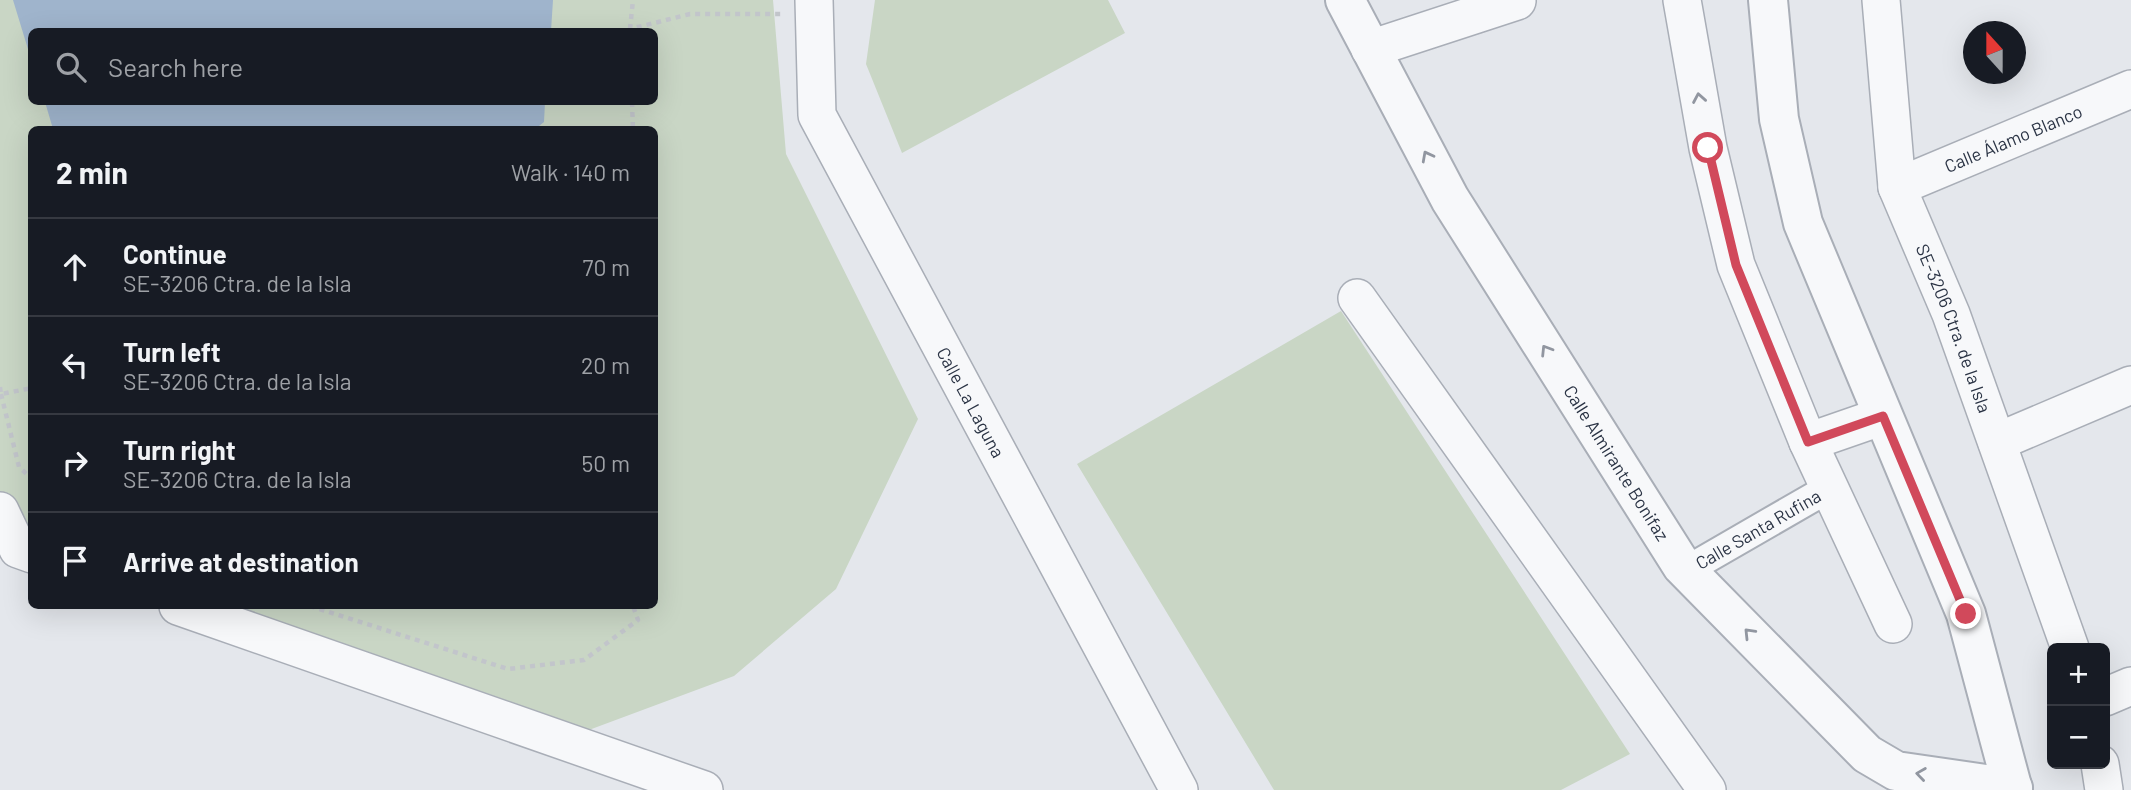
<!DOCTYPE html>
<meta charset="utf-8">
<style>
:root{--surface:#171b24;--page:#242831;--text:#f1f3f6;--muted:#9ea1a6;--line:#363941}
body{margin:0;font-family:Barlow,sans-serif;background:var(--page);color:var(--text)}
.controls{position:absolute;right:21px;bottom:21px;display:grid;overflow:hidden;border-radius:10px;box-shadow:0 7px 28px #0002}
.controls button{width:63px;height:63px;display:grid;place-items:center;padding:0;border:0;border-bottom:2px solid var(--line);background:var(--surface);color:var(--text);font:35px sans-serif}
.compass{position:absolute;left:1963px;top:21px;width:63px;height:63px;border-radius:50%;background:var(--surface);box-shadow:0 7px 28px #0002;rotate:339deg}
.stop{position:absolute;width:21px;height:21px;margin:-16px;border:5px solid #d1495b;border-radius:50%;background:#fff}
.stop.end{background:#d1495b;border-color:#fff;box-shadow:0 2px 7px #0008}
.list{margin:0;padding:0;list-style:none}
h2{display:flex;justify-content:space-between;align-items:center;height:91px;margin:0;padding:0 28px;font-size:30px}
h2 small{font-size:23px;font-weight:400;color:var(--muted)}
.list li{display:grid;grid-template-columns:46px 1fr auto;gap:21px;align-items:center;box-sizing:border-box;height:98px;padding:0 28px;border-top:2px solid var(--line)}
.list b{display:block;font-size:26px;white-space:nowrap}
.list p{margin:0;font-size:23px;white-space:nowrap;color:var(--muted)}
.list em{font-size:23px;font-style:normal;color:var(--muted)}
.icon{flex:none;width:38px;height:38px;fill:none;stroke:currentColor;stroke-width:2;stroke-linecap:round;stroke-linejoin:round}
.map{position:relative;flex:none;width:2131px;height:790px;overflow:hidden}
.search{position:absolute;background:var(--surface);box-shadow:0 7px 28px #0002;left:28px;top:28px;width:630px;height:77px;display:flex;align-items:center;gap:18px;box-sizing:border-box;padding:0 24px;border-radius:10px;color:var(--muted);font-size:26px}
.panel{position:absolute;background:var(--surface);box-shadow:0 7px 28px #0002;left:28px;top:126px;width:630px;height:483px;border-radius:10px}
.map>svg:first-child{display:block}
.green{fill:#c9d6c5;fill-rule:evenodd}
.water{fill:#9fb4cc}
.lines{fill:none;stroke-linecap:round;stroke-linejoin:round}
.pedestrian-casing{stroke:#a9aeb7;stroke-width:32}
.minor-casing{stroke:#a9aeb7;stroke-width:40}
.tertiary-casing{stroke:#a9aeb7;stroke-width:42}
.path{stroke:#c2c5cb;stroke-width:4.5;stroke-dasharray:5 5;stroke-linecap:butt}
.pedestrian{stroke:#f7f8fa;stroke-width:28}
.minor{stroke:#f7f8fa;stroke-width:37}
.tertiary{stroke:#f7f8fa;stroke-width:38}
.oneway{stroke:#9196a0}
.route{stroke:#d1495b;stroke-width:9}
.labels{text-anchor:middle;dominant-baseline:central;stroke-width:7;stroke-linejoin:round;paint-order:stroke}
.street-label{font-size:18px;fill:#2b3445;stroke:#f4f6f9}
</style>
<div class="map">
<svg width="2131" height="790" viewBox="0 0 2131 790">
<rect width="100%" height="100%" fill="#e4e7ec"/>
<!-- green -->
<path class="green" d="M0,0H773L786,154L918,419L836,589L734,676L562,740L178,606H654V130H32L31,554L0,511ZM32,32H654V102H32Z
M875,0H1108L1125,33L902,153L866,64Z
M1341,311L1630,754L1561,790H1274L1077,464Z"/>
<!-- water -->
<path class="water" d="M13,0H553L551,31L32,32L31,59Z
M45,102H545L544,122L534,130L53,129Z"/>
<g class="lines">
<defs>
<g id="pedestrian">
<path id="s1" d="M1687,570L1829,488"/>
</g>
<g id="minor">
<path id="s2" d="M814,0L817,115L1179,790"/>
<path d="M1682,0L1708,148L1736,265L1808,442L1893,624"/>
<path id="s3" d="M1881,0L1897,187L1951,314L2070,648"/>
<path d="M1370,49L1517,1"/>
<path id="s4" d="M1897,187L2131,89"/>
<path d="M1357,298L1707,790"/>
<path d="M1808,442L1883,416"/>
<path d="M1997,442L2131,385"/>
<path d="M0,511L18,549L32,554"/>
<path d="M178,606L704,790"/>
<path d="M2105,697L2131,686"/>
<path d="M2100,764L2104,790"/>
</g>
<g id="tertiary">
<path id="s5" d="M1345,0L1450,199L1682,566L1867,754L1896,771L2013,788"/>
<path d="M1768,0L1779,119L1803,223L1966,614L2013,790"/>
</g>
</defs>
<!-- pedestrian casing -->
<use href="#pedestrian" class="pedestrian-casing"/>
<!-- minor casing -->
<use href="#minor" class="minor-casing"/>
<!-- tertiary casing -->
<use href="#tertiary" class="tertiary-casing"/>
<!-- path -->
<path class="path" d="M630,29L633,0
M630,32V29L690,14H782
M632,102L633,130
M0,387L1,394L32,388
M1,394L19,467L32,479
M310,606L508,669L584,660L638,620L633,606"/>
<!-- pedestrian -->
<use href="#pedestrian" class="pedestrian"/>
<!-- minor -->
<use href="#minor" class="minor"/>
<!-- tertiary -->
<use href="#tertiary" class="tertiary"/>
</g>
<!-- one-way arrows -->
<defs><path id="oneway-chevron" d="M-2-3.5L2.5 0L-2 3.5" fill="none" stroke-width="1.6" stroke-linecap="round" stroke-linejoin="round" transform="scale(1.75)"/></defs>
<g class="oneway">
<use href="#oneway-chevron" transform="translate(1699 98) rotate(-100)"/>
<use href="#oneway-chevron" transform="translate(1427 156) rotate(-118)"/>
<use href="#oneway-chevron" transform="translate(1546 350) rotate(-122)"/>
<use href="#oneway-chevron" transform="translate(1749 633) rotate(-134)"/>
<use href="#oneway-chevron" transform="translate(1921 774) rotate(-172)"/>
</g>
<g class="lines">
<!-- route -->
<path class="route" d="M1708,148L1736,265L1808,442L1883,416L1966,614"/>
</g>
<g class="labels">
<!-- street labels -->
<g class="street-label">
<text stroke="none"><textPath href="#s4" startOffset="126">Calle Álamo Blanco</textPath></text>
<text stroke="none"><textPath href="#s3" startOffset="340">SE-3206 Ctra. de la Isla</textPath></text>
<text stroke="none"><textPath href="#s2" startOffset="441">Calle La Laguna</textPath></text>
<text stroke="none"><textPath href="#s5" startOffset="537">Calle Almirante Bonifaz</textPath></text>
<text stroke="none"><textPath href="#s1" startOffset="82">Calle Santa Rufina</textPath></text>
</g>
</g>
</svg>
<div class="controls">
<button>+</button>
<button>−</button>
</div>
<svg class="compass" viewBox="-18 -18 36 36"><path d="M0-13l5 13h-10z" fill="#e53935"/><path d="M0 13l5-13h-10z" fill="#9ea1a6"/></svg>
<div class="stop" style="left:1708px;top:148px"></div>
<div class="stop end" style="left:1966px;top:614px"></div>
<div class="search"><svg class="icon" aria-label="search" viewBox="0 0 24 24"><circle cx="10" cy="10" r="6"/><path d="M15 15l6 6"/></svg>Search here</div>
<section class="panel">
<h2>2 min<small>Walk · 140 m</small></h2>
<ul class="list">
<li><svg class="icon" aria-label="ahead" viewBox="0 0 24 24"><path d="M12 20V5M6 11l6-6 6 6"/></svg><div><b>Continue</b><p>SE-3206 Ctra. de la Isla</p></div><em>70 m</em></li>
<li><svg class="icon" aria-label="left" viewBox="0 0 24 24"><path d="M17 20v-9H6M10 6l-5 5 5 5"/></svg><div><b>Turn left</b><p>SE-3206 Ctra. de la Isla</p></div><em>20 m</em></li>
<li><svg class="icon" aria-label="right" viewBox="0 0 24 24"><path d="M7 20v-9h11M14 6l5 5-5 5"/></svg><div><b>Turn right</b><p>SE-3206 Ctra. de la Isla</p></div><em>50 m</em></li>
<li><svg class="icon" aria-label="arrive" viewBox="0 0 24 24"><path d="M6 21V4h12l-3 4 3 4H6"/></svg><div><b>Arrive at destination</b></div></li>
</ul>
</section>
</div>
